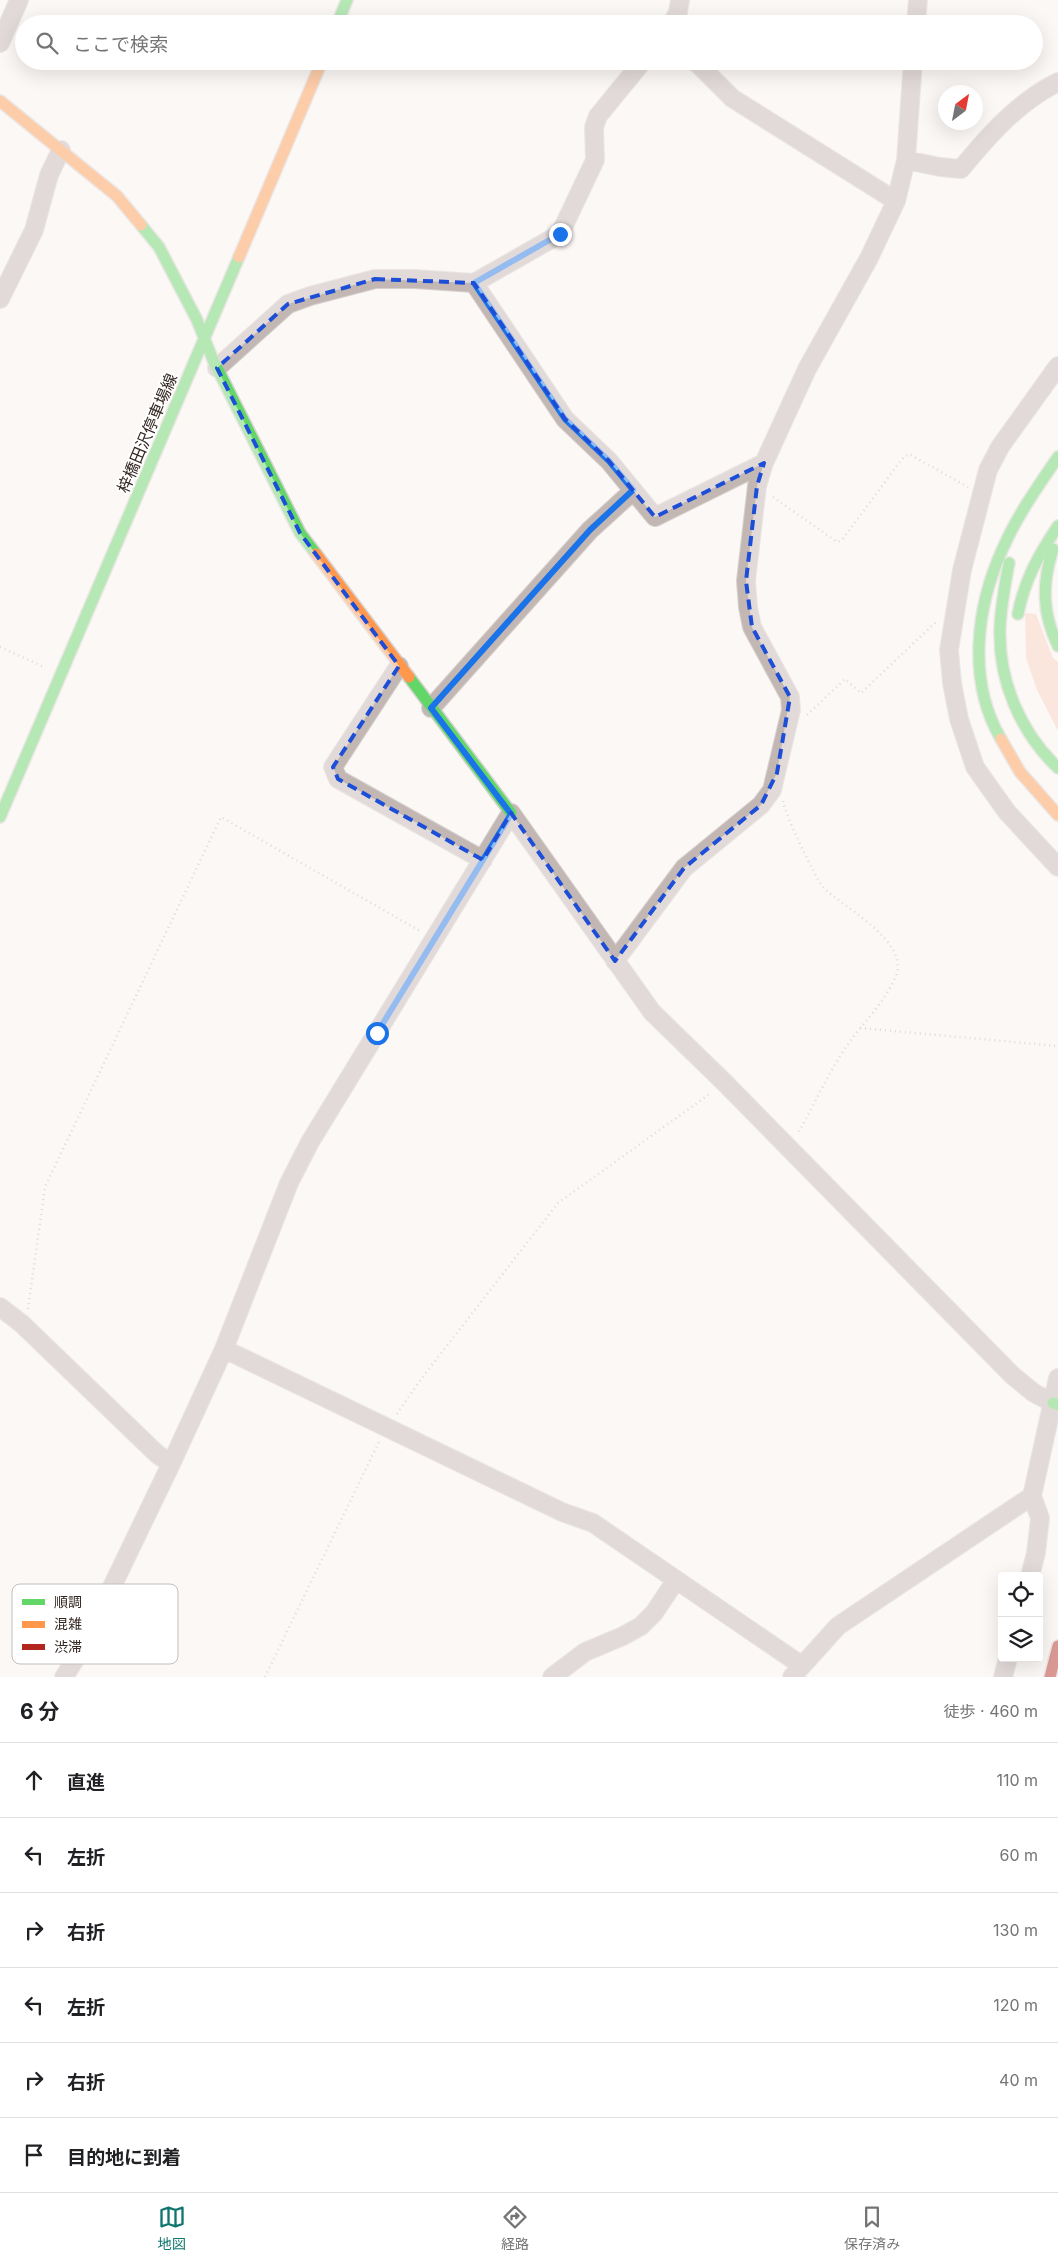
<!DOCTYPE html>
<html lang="ja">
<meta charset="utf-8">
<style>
:root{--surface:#fff;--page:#f2f2f2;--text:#202124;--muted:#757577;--line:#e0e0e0;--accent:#0f766e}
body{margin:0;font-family:Inter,"Noto Sans JP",sans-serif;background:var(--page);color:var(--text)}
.controls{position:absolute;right:15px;bottom:15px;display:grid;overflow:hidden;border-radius:5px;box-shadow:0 5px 20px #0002}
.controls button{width:45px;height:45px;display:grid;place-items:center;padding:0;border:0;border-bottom:1px solid var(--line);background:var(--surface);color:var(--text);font:25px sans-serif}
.compass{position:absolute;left:938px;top:85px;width:45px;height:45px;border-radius:50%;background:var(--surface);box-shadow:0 5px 20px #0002;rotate:32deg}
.stop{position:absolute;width:15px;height:15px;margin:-11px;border:4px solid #1a73e8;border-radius:50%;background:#fff}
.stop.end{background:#1a73e8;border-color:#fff;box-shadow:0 1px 5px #0008}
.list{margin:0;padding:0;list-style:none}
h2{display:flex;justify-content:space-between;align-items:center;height:65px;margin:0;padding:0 20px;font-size:21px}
h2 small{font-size:16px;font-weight:400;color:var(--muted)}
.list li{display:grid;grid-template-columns:32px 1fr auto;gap:15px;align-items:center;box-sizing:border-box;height:75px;padding:0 20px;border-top:1px solid var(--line)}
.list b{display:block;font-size:19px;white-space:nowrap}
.list em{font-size:16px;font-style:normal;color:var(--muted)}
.icon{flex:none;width:28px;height:28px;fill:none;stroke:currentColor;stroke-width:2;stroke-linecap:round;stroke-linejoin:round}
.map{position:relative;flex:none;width:1058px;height:1677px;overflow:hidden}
.search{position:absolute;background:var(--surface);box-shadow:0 5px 20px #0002;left:15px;right:15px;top:15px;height:55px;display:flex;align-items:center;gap:12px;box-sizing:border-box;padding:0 18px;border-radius:28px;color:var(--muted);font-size:19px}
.sheet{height:515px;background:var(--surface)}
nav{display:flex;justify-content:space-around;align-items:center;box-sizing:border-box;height:70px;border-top:1px solid var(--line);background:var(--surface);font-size:14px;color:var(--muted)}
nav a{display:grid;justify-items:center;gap:2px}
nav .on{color:var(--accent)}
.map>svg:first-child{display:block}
.green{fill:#fbd1c1}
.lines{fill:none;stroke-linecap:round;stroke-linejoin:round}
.street-casing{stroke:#d7d2d0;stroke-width:20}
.fast-casing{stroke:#d7d2d0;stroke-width:14}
.slow-casing{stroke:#d7d2d0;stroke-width:14}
.jam-casing{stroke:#d7d2d0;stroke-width:14}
.path{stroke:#beb6b2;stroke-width:2.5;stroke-dasharray:1 4;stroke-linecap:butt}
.street{stroke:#c3b7b4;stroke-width:18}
.fast{stroke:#63d668;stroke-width:11}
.slow{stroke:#ff974d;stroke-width:11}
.jam{stroke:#b3261e;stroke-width:11}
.route{stroke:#1a73e8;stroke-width:6}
.marked{fill:none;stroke:#1d4ed8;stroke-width:4;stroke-dasharray:10 6;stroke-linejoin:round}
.labels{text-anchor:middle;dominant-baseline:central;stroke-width:4;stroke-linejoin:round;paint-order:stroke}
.street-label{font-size:16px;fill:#332621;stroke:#fff}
.key{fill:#fff;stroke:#c2bebc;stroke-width:1}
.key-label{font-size:14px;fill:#332621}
</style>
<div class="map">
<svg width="1058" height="1677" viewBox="0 0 1058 1677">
<rect width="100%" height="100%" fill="#fcf8f6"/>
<!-- green -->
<path class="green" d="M1025,613L1036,614L1053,658L1058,662V731L1037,690L1026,658Z"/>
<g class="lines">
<defs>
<path id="street" d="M672,24L678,12L680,0
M916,24L918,0
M0,43L19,0
M695,61L732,98L896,201
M906,160L940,167L961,169C989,135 1018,102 1058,82
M474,283L565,419L609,461L655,517L764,463
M0,299L34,230L49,175L61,150
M1058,366L1000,447L988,470L962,570L949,650L952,683L959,719L975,767L1007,812L1058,867
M217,368L288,304L310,296L375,279H415L474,283L560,234L595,160L594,127L598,116L643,61
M399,666L333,767L338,779L483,860
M431,708L590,530L633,491
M615,961L684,868L761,805L772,790L791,710L790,697L752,627L748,607L746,581L757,486L764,463L807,369L869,258L896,201L906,160L913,61
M0,1307L22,1324L157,1454L171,1464
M224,1349L562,1512L593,1523L801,1665
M1030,1576L1036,1553L1040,1518L1032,1496L1058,1378
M64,1677L83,1647L171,1464L224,1349L289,1183L310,1142L511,813L652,1012L724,1082L1012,1375L1034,1393L1053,1403
M552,1677L585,1652L623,1636L641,1626L654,1613L676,1580
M792,1677L838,1626L1032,1496
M1003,1677L1008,1658"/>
<path id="fast" d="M337,24L347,0
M141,225L159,247L197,320L213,360L300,533L316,554
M1053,549C1042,583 1042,613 1058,646
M1009,563C1005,584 1001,606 1000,627C998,680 1020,732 1058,768
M1018,614C1024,581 1039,554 1058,526
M409,677L511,813
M1001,739C967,681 976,607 1003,548C1017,516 1038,486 1058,457
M0,817L239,257
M1053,1403L1058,1405"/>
<path id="slow" d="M0,101L117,196L141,225
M239,257L322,61
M316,554L409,677
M1001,739L1020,772L1058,815"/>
<path id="jam" d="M1050,1677L1058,1646"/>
</defs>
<!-- street casing -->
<use href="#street" class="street-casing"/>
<!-- fast casing -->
<use href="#fast" class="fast-casing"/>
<!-- slow casing -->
<use href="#slow" class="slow-casing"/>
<!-- jam casing -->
<use href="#jam" class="jam-casing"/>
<!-- path -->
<path class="path" d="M773,497L837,542L842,540L902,459L909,454L968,487
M0,647L44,667
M807,715L845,679L861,693L938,620
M783,801C785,815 815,877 823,887C842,907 910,941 896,976C885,1002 862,1024 846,1047C828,1074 814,1105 798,1133
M860,1028L1058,1046
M28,1309L45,1187L221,817L420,931
M397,1414L421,1379L558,1203L711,1093
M265,1677L379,1442"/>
<!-- street -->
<use href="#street" class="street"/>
<!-- fast -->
<use href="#fast" class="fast"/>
<!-- slow -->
<use href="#slow" class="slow"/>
<!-- jam -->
<use href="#jam" class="jam"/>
</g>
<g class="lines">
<!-- route -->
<path class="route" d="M377,1033L511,814L431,708L590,530L633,490L609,461L565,419L474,283L560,234"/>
</g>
<!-- marked area -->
<path d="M0 0H1058V1677H0ZM375,279L474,283L565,419L609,461L655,517L764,463L757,486L746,581L752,627L790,697L777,773L761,805L684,868L615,961L511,813L483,860L338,779L333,767L399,666L300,533L217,368L288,304Z" fill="#fcf8f6" fill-opacity=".55" fill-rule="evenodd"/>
<path class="marked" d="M375,279L474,283L565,419L609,461L655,517L764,463L757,486L746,581L752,627L790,697L777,773L761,805L684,868L615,961L511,813L483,860L338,779L333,767L399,666L300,533L217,368L288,304Z"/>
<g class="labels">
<!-- street labels -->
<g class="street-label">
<text transform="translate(147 433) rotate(-67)">梓橋田沢停車場線</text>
</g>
</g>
<!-- legend -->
<rect x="12" y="1584" width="166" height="80" rx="8" class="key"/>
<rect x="22" y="1599" width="23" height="6" fill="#63d668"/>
<rect x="22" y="1621" width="23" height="7" fill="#ff974d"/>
<rect x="22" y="1644" width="23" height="6" fill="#b3261e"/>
<g class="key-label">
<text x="54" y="1607">順調</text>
<text x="54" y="1629">混雑</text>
<text x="54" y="1652">渋滞</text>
</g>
</svg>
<div class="controls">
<button><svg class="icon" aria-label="locate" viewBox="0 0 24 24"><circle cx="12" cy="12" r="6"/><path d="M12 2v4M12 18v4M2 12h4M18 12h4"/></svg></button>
<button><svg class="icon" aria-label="layers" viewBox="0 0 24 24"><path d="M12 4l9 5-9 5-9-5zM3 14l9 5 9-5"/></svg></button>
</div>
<svg class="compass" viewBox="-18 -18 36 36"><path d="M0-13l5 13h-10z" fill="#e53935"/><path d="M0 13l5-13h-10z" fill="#757577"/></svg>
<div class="stop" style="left:377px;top:1033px"></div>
<div class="stop end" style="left:560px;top:234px"></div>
<div class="search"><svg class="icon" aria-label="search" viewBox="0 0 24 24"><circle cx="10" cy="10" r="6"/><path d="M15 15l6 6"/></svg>ここで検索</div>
</div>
<section class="sheet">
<h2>6 分<small>徒歩 · 460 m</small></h2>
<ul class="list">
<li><svg class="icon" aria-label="ahead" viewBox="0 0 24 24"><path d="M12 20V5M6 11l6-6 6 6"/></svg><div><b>直進</b></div><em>110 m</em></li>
<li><svg class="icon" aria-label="left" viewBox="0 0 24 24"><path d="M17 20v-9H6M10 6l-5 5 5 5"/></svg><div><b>左折</b></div><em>60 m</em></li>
<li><svg class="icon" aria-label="right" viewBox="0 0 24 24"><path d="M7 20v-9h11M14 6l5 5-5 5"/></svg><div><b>右折</b></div><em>130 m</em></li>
<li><svg class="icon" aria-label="left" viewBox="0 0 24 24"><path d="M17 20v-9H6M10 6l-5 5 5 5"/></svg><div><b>左折</b></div><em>120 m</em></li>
<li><svg class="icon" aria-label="right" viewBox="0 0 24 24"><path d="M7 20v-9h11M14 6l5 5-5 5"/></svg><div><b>右折</b></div><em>40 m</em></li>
<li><svg class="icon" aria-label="arrive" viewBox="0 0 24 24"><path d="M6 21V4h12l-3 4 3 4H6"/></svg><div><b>目的地に到着</b></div></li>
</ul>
</section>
<nav>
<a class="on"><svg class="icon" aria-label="map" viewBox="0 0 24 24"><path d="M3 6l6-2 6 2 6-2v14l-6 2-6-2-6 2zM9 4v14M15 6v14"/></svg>地図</a>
<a><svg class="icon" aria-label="directions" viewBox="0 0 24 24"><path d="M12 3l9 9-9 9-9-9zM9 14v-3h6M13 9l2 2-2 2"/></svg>経路</a>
<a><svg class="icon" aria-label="saved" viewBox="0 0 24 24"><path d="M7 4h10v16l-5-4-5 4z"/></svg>保存済み</a>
</nav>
